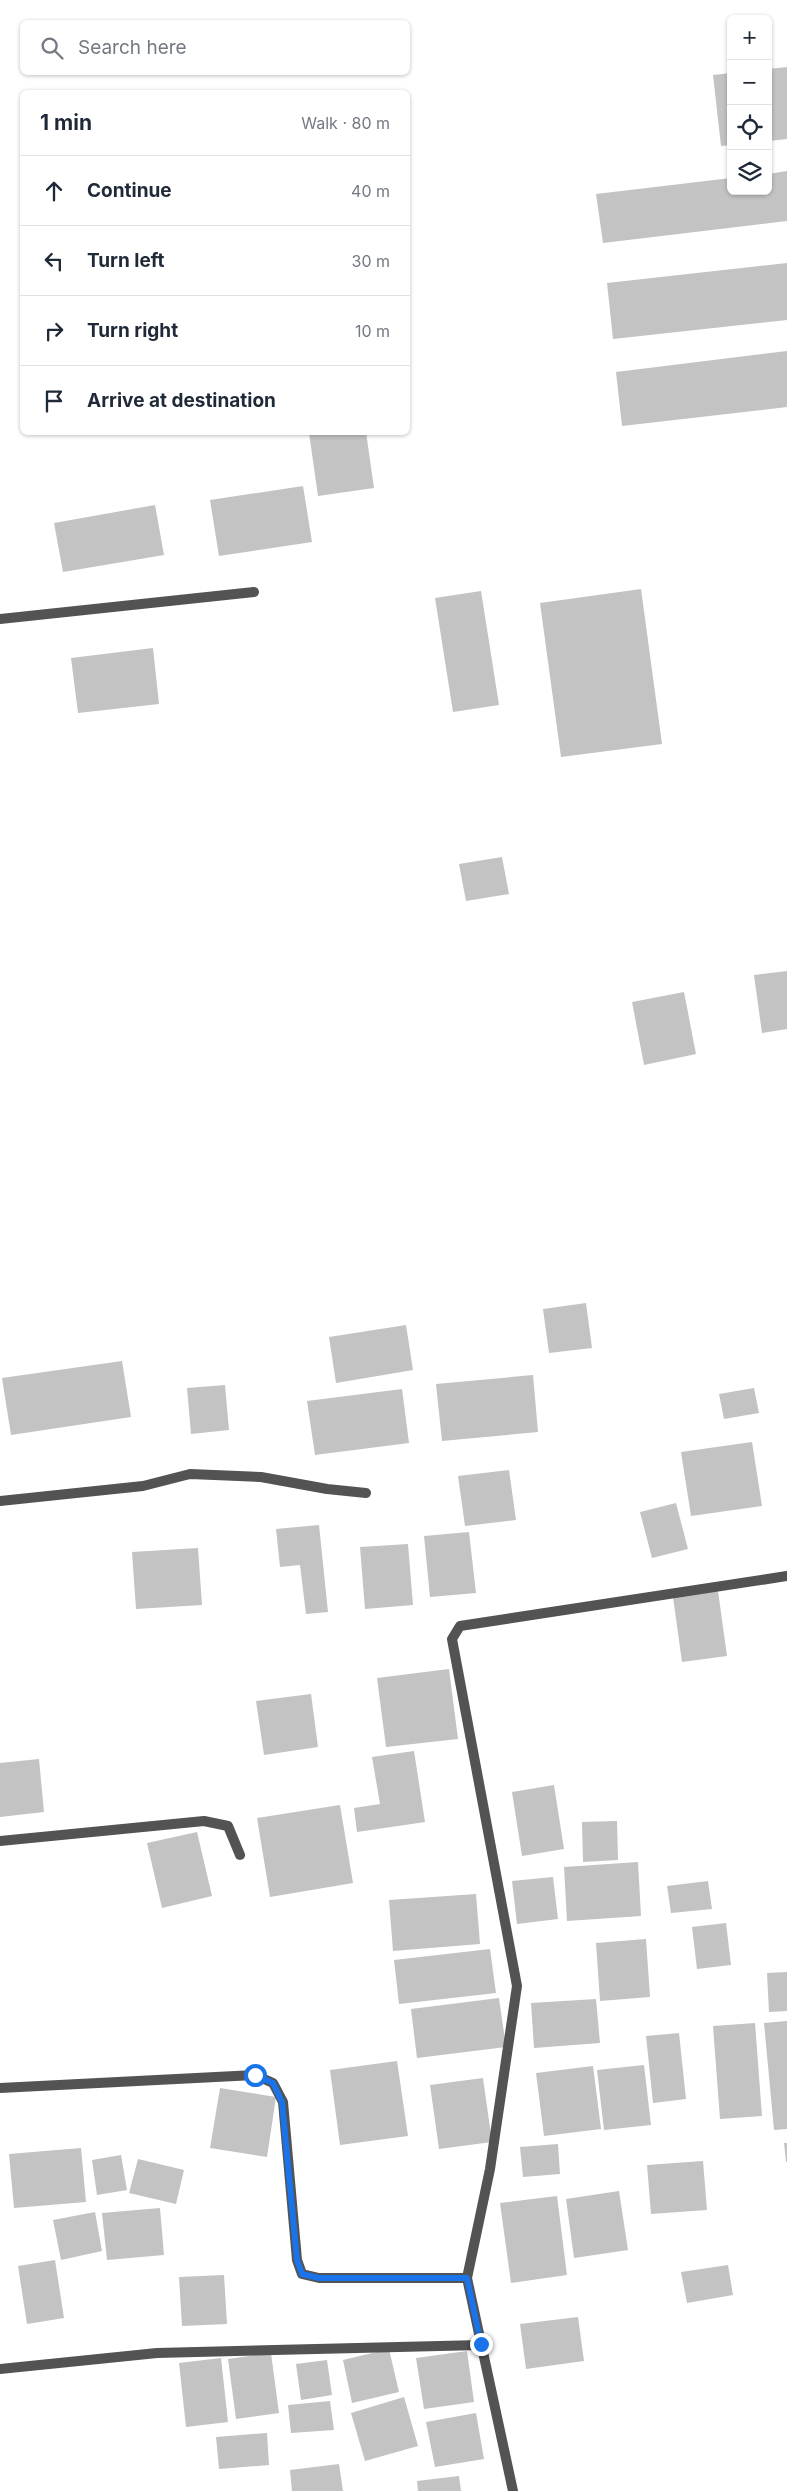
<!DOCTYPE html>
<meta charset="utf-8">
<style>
:root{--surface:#fff;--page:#f2f2f3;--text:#1f2937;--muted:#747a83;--line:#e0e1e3}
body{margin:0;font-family:Inter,sans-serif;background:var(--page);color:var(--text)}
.controls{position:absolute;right:15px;top:15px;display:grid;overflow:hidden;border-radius:8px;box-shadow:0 1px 4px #0004}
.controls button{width:45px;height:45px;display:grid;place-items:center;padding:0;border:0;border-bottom:1px solid var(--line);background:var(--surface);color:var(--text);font:25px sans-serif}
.stop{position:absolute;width:15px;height:15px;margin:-11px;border:4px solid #1a73e8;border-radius:50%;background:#fff}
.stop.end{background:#1a73e8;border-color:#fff;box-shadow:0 1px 5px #0008}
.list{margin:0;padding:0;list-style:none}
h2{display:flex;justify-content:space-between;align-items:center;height:65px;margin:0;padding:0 20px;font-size:21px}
h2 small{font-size:16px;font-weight:400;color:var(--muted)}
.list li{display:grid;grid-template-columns:32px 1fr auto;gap:15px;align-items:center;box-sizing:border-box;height:70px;padding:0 20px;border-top:1px solid var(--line)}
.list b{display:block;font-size:19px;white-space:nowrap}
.list em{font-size:16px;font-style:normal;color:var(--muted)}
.icon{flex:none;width:28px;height:28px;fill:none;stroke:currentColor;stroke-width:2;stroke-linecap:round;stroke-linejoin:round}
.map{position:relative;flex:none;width:787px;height:2491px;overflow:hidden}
.search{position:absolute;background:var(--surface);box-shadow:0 1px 4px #0004;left:20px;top:20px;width:390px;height:55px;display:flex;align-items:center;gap:12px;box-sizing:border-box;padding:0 18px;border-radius:8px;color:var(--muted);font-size:19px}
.panel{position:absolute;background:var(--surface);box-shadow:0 1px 4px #0004;left:20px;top:90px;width:390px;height:345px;border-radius:8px}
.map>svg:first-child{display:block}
.building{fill:#c3c3c3}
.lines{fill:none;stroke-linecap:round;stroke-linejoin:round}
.service{stroke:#535353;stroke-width:10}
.minor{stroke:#535353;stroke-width:10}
.route{stroke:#1a73e8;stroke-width:6}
</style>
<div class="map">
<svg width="787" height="2491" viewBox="0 0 787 2491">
<rect width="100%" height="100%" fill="#fff"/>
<!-- building -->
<path class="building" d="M787,67V139L768,141V69Z
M731,73V145L721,146L713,75Z
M787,171V221L603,243L596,194L731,178V191H768V174Z
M787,263V320L613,339L607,283Z
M787,351V407L622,426L616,372Z
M366,432L374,488L318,496L309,433Z
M303,486L312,542L219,556L210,500Z
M155,505L164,555L63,572L54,523Z
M641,589L662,744L561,757L540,603Z
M481,591L499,705L453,712L435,598Z
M153,648L159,704L78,713L71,658Z
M502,857L509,894L466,901L459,864Z
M787,971V1029L762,1033L754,975Z
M684,992L696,1054L644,1065L632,1002Z
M586,1303L592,1348L549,1353L543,1309Z
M406,1325L413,1370L336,1383L329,1337Z
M122,1361L131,1417L11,1435L2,1378Z
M533,1375L538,1432L442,1441L436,1384Z
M225,1385L229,1430L191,1434L187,1388Z
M754,1388L759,1413L724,1419L719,1394Z
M402,1389L409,1443L315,1455L307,1401Z
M752,1442L762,1506L691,1516L681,1452Z
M509,1470L516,1520L465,1526L458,1476Z
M676,1503L688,1549L652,1558L640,1512Z
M319,1525L328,1612L306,1614L300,1565L280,1567L276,1529Z
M469,1532L476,1593L430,1597L424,1536Z
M408,1544L413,1605L365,1609L360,1547Z
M198,1548L202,1605L136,1609L132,1552Z
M718,1591L727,1656L682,1662L673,1597Z
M449,1669L458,1739L386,1747L377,1678Z
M311,1694L318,1747L264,1755L256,1701Z
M414,1751L425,1822L357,1832L354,1808L380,1804L372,1757Z
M39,1759L44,1812L0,1817V1763Z
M554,1785L564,1849L522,1856L512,1792Z
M340,1805L353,1883L270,1897L257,1818Z
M617,1821L618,1860L583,1862L582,1822Z
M197,1832L212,1896L162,1908L147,1843Z
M638,1862L641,1916L567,1921L564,1867Z
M553,1877L558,1919L517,1924L512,1881Z
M708,1881L712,1909L671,1913L667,1886Z
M476,1894L480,1944L393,1951L389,1900Z
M726,1923L731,1965L697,1969L692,1927Z
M646,1939L650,1997L600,2001L596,1943Z
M490,1949L496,1993L399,2004L394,1960Z
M787,1972V2011L769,2012L767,1973Z
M499,1998L506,2047L417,2058L411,2009Z
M596,1999L600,2043L534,2048L531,2003Z
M787,2021V2129L774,2130L764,2023Z
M755,2023L762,2116L720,2119L713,2026Z
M679,2033L686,2099L653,2103L646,2036Z
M397,2061L408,2136L340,2145L330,2070Z
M644,2065L651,2125L604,2130L597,2070Z
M593,2066L601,2129L544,2136L536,2073Z
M483,2078L492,2142L439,2149L430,2085Z
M220,2088L276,2097L267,2157L210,2148Z
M784,2143H787V2162H786Z
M558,2144L560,2174L523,2177L520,2147Z
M81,2148L86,2202L14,2208L9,2154Z
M121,2155L127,2190L97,2195L92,2160Z
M138,2159L184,2170L176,2204L129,2193Z
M703,2161L707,2210L651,2214L647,2165Z
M619,2191L628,2250L574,2258L566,2199Z
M557,2196L567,2275L511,2283L500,2203Z
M160,2208L164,2255L107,2260L102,2213Z
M95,2212L102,2251L61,2260L53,2220Z
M55,2260L64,2318L27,2324L18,2266Z
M728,2265L733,2295L687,2303L681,2272Z
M224,2275L227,2324L182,2326L179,2277Z
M578,2317L584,2361L526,2369L520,2324Z
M389,2349L399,2392L352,2403L343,2360Z
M467,2351L474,2402L424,2409L416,2358Z
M271,2353L279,2413L236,2419L228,2359Z
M221,2358L228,2422L186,2427L179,2363Z
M327,2360L332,2395L301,2400L296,2364Z
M404,2397L418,2446L365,2461L351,2413Z
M330,2401L334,2430L291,2433L288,2405Z
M476,2413L484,2459L435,2467L426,2422Z
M267,2433L269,2465L219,2469L216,2437Z
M339,2464L343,2491H292L290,2470Z
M459,2476L461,2491H418L417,2481Z"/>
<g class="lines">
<!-- service -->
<path class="service" d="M0,619L254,592"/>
<!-- minor -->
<path class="minor" d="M0,1501L143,1486L190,1474L261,1477L327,1489L366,1493
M0,1841L204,1821L228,1826L240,1855
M0,2088L255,2075L273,2083L283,2102L297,2260L302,2274L319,2278H467
M0,2369L157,2353L481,2345
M513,2491L467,2278L490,2169L517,1986L452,1639L460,1626L787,1576"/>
</g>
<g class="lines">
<!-- route -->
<path class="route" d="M255,2075L273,2083L282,2102L297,2260L302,2274L319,2278H467L481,2344"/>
</g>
</svg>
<div class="controls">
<button>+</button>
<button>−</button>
<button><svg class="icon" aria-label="locate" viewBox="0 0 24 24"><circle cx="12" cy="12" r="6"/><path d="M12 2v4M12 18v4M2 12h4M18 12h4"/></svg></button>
<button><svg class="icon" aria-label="layers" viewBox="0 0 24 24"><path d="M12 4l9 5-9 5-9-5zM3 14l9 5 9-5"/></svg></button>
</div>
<div class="stop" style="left:255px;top:2075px"></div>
<div class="stop end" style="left:481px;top:2344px"></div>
<div class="search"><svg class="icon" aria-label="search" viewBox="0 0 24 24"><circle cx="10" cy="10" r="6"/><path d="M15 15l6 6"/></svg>Search here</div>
<section class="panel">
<h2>1 min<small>Walk · 80 m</small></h2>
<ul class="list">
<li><svg class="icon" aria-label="ahead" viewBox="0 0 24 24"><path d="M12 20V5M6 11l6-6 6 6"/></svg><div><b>Continue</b></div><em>40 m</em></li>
<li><svg class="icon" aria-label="left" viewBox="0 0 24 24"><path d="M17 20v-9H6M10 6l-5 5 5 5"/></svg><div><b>Turn left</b></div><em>30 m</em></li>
<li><svg class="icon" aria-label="right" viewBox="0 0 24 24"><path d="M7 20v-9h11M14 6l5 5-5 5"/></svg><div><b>Turn right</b></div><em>10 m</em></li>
<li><svg class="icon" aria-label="arrive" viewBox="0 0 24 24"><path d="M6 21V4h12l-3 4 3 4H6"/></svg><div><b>Arrive at destination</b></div></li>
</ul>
</section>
</div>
